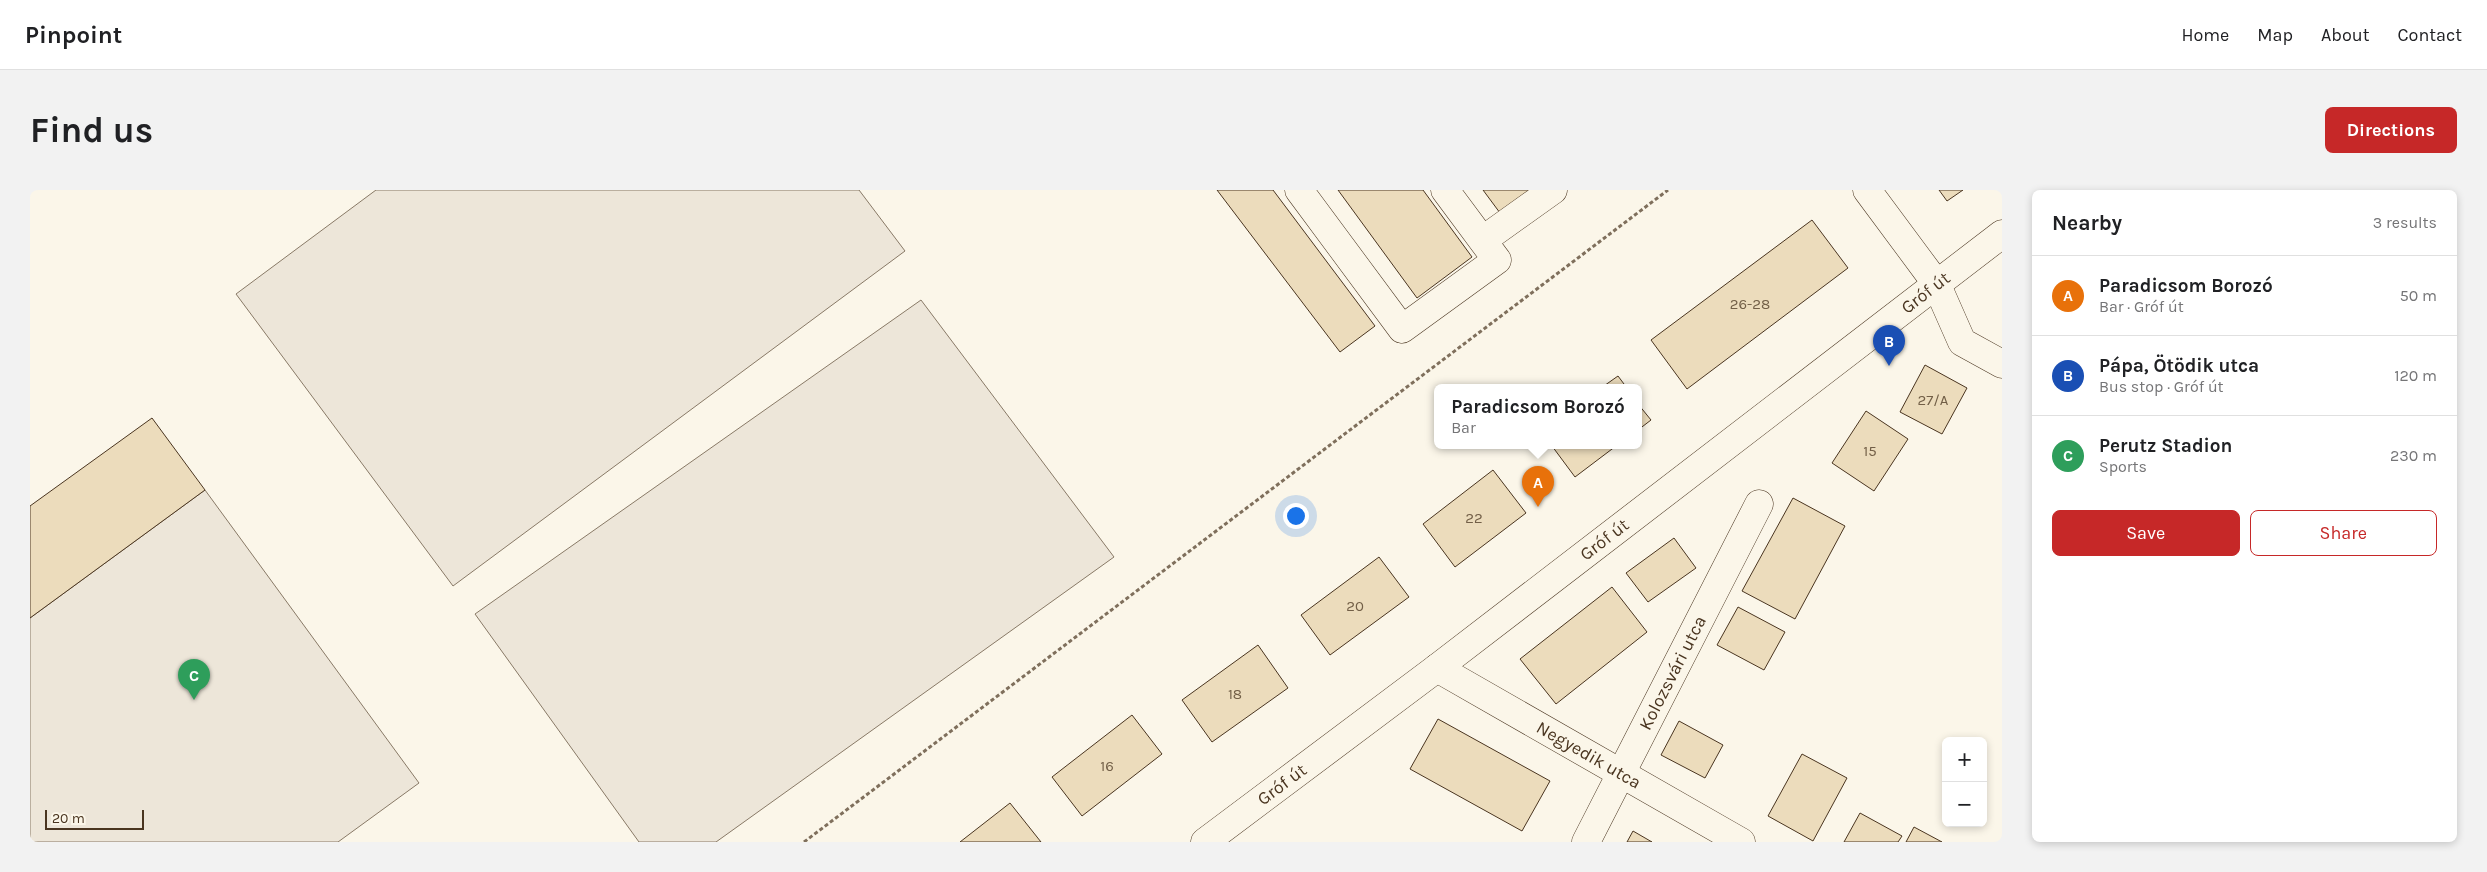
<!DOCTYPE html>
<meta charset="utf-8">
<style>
:root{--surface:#fff;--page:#f2f2f2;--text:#202124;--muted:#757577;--line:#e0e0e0;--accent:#c62828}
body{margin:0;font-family:Karla,sans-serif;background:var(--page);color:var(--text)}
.controls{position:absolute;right:15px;bottom:15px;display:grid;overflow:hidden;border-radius:8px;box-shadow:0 2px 8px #0003}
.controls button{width:45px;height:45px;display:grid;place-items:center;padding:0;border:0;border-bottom:1px solid var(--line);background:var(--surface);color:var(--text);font:25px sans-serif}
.scale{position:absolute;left:15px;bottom:12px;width:99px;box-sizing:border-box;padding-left:5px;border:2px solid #4a3520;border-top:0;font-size:14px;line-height:18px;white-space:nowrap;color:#4a3520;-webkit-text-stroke:4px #fbf6e9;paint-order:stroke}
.you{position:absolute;left:1265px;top:325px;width:18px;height:18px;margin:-12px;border:4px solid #fff;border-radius:50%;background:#1a73e8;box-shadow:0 0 0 8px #1a73e833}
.badge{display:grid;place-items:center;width:32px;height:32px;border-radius:50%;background:var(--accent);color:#fff;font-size:16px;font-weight:700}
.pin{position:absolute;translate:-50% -41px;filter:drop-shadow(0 1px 2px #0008)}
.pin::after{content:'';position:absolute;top:26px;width:18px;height:15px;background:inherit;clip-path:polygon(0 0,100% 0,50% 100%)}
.popup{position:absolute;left:1404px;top:194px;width:208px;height:65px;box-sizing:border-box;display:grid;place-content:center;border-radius:8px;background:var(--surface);filter:drop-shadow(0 1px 4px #0005);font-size:16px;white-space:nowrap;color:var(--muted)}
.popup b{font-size:19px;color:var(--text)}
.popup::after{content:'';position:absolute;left:50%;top:100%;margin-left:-10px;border:10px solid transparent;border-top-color:var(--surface)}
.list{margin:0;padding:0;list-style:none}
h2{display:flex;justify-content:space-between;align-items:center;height:65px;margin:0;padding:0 20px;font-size:21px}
h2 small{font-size:16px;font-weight:400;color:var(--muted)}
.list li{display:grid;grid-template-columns:32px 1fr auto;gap:15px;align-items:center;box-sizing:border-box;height:80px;padding:0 20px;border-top:1px solid var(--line)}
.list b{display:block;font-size:19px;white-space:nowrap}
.list p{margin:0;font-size:16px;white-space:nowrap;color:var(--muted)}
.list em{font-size:16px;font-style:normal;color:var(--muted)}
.actions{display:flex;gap:10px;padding:15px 20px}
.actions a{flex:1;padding:11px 0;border:1px solid var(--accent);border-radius:8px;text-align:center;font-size:18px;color:var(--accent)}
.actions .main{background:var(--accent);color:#fff}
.map{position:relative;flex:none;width:1972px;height:652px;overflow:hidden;border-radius:8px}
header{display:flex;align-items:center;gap:30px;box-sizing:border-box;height:70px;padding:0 25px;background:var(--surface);border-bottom:1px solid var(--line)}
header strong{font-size:24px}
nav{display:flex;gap:28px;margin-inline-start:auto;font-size:18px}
.intro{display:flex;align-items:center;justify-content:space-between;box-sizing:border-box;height:120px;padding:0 30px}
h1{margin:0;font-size:35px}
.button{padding:12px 22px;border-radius:8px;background:var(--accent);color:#fff;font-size:18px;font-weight:700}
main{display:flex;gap:30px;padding:0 30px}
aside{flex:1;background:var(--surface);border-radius:8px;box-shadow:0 2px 8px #0003}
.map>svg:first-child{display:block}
.green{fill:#ede6d9;stroke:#887966}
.building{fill:#ecdcbc;stroke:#4a3520}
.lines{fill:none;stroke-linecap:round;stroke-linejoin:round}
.minor-casing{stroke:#4a3520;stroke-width:29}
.path{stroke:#7f6f5c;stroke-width:3;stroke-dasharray:4 2.5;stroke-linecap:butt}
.minor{stroke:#fbf6e9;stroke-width:28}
.labels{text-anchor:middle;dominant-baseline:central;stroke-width:4;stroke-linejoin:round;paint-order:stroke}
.number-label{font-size:15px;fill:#725f47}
.street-label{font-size:18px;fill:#4a3520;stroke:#fbf6e9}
</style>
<header>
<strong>Pinpoint</strong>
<nav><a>Home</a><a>Map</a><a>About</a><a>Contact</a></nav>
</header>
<div class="intro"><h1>Find us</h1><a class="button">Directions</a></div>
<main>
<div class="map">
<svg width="1972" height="652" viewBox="0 0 1972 652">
<rect width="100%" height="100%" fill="#fbf6e9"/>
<!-- green -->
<path class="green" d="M346,0H829L875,61L423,396L206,104Z
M891,110L1084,367L686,652H609L445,424Z
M175,300L389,593L308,652H0V428Z"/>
<!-- building -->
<path class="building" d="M1187,0H1243L1345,136L1310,162Z
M1308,0H1393L1442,67L1387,108Z
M1453,0H1510L1473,27Z
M1909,0H1933L1917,11Z
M1782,30L1818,78L1657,199L1621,150Z
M1895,175L1937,198L1912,244L1870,222Z
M1588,186L1597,198H1571Z
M1608,214L1621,230L1608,240Z
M1836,221L1878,249L1844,301L1802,273Z
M122,228L175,300L0,428V316Z
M1522,256H1586L1545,287Z
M1463,280L1496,323L1425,377L1393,334Z
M1763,308L1815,336L1765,429L1712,401Z
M1644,348L1666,378L1618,412L1596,383Z
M1349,367L1379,407L1300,465L1271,425Z
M1582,397L1617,442L1526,514L1490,469Z
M1708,417L1755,442L1734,480L1687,455Z
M1228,455L1258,498L1182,552L1152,510Z
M1102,525L1132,564L1052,626L1022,587Z
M1408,529L1520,591L1492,641L1380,579Z
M1649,531L1693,555L1675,588L1631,565Z
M1772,564L1817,588L1783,651L1738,626Z
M980,613L1011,652H930Z
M1830,623L1872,646L1868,652H1814Z
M1884,637L1912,652H1876Z
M1603,641L1622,652H1597Z"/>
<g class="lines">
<defs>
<g id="minor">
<path d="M1269,0L1372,139L1467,70L1415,0"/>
<path d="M1837,0L1906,93L1932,152L1972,174"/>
<path d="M1453,50L1523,0"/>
<path id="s1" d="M1407,478L1711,652"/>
<path id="s2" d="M1175,652L1407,478L1972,44"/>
<path id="s3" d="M1556,652L1729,314"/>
</g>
</defs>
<!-- minor casing -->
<use href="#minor" class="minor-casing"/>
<!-- path -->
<path class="path" d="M774,652L1638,0"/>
<!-- minor -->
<use href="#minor" class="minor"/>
</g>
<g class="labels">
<!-- number labels -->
<g class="number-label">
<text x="1720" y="114">26-28</text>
<text x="1903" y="210">27/A</text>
<text x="1840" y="261">15</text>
<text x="1444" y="328">22</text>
<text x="1325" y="416">20</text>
<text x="1205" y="504">18</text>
<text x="1077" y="576">16</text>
</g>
<!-- street labels -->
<g class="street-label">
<text stroke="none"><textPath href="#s2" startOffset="906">Gróf út</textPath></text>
<text stroke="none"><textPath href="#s2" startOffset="501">Gróf út</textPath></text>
<text stroke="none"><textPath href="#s3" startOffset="190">Kolozsvári utca</textPath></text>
<text stroke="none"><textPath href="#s1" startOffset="175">Negyedik utca</textPath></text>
<text stroke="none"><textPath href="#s2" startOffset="96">Gróf út</textPath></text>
</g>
</g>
</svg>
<div class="controls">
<button>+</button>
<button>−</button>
</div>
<div class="scale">20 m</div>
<div class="you"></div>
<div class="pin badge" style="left:1508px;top:317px;background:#e8710a">A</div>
<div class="popup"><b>Paradicsom Borozó</b>Bar</div>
<div class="pin badge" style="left:1859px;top:176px;background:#1a4fb4">B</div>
<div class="pin badge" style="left:164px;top:510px;background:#2e9e5b">C</div>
</div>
<aside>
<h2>Nearby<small>3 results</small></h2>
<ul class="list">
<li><span class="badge" style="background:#e8710a">A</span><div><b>Paradicsom Borozó</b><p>Bar · Gróf út</p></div><em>50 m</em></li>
<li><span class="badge" style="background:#1a4fb4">B</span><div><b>Pápa, Ötödik utca</b><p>Bus stop · Gróf út</p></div><em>120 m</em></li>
<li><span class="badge" style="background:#2e9e5b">C</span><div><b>Perutz Stadion</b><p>Sports</p></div><em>230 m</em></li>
</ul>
<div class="actions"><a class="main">Save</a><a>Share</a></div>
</aside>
</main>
